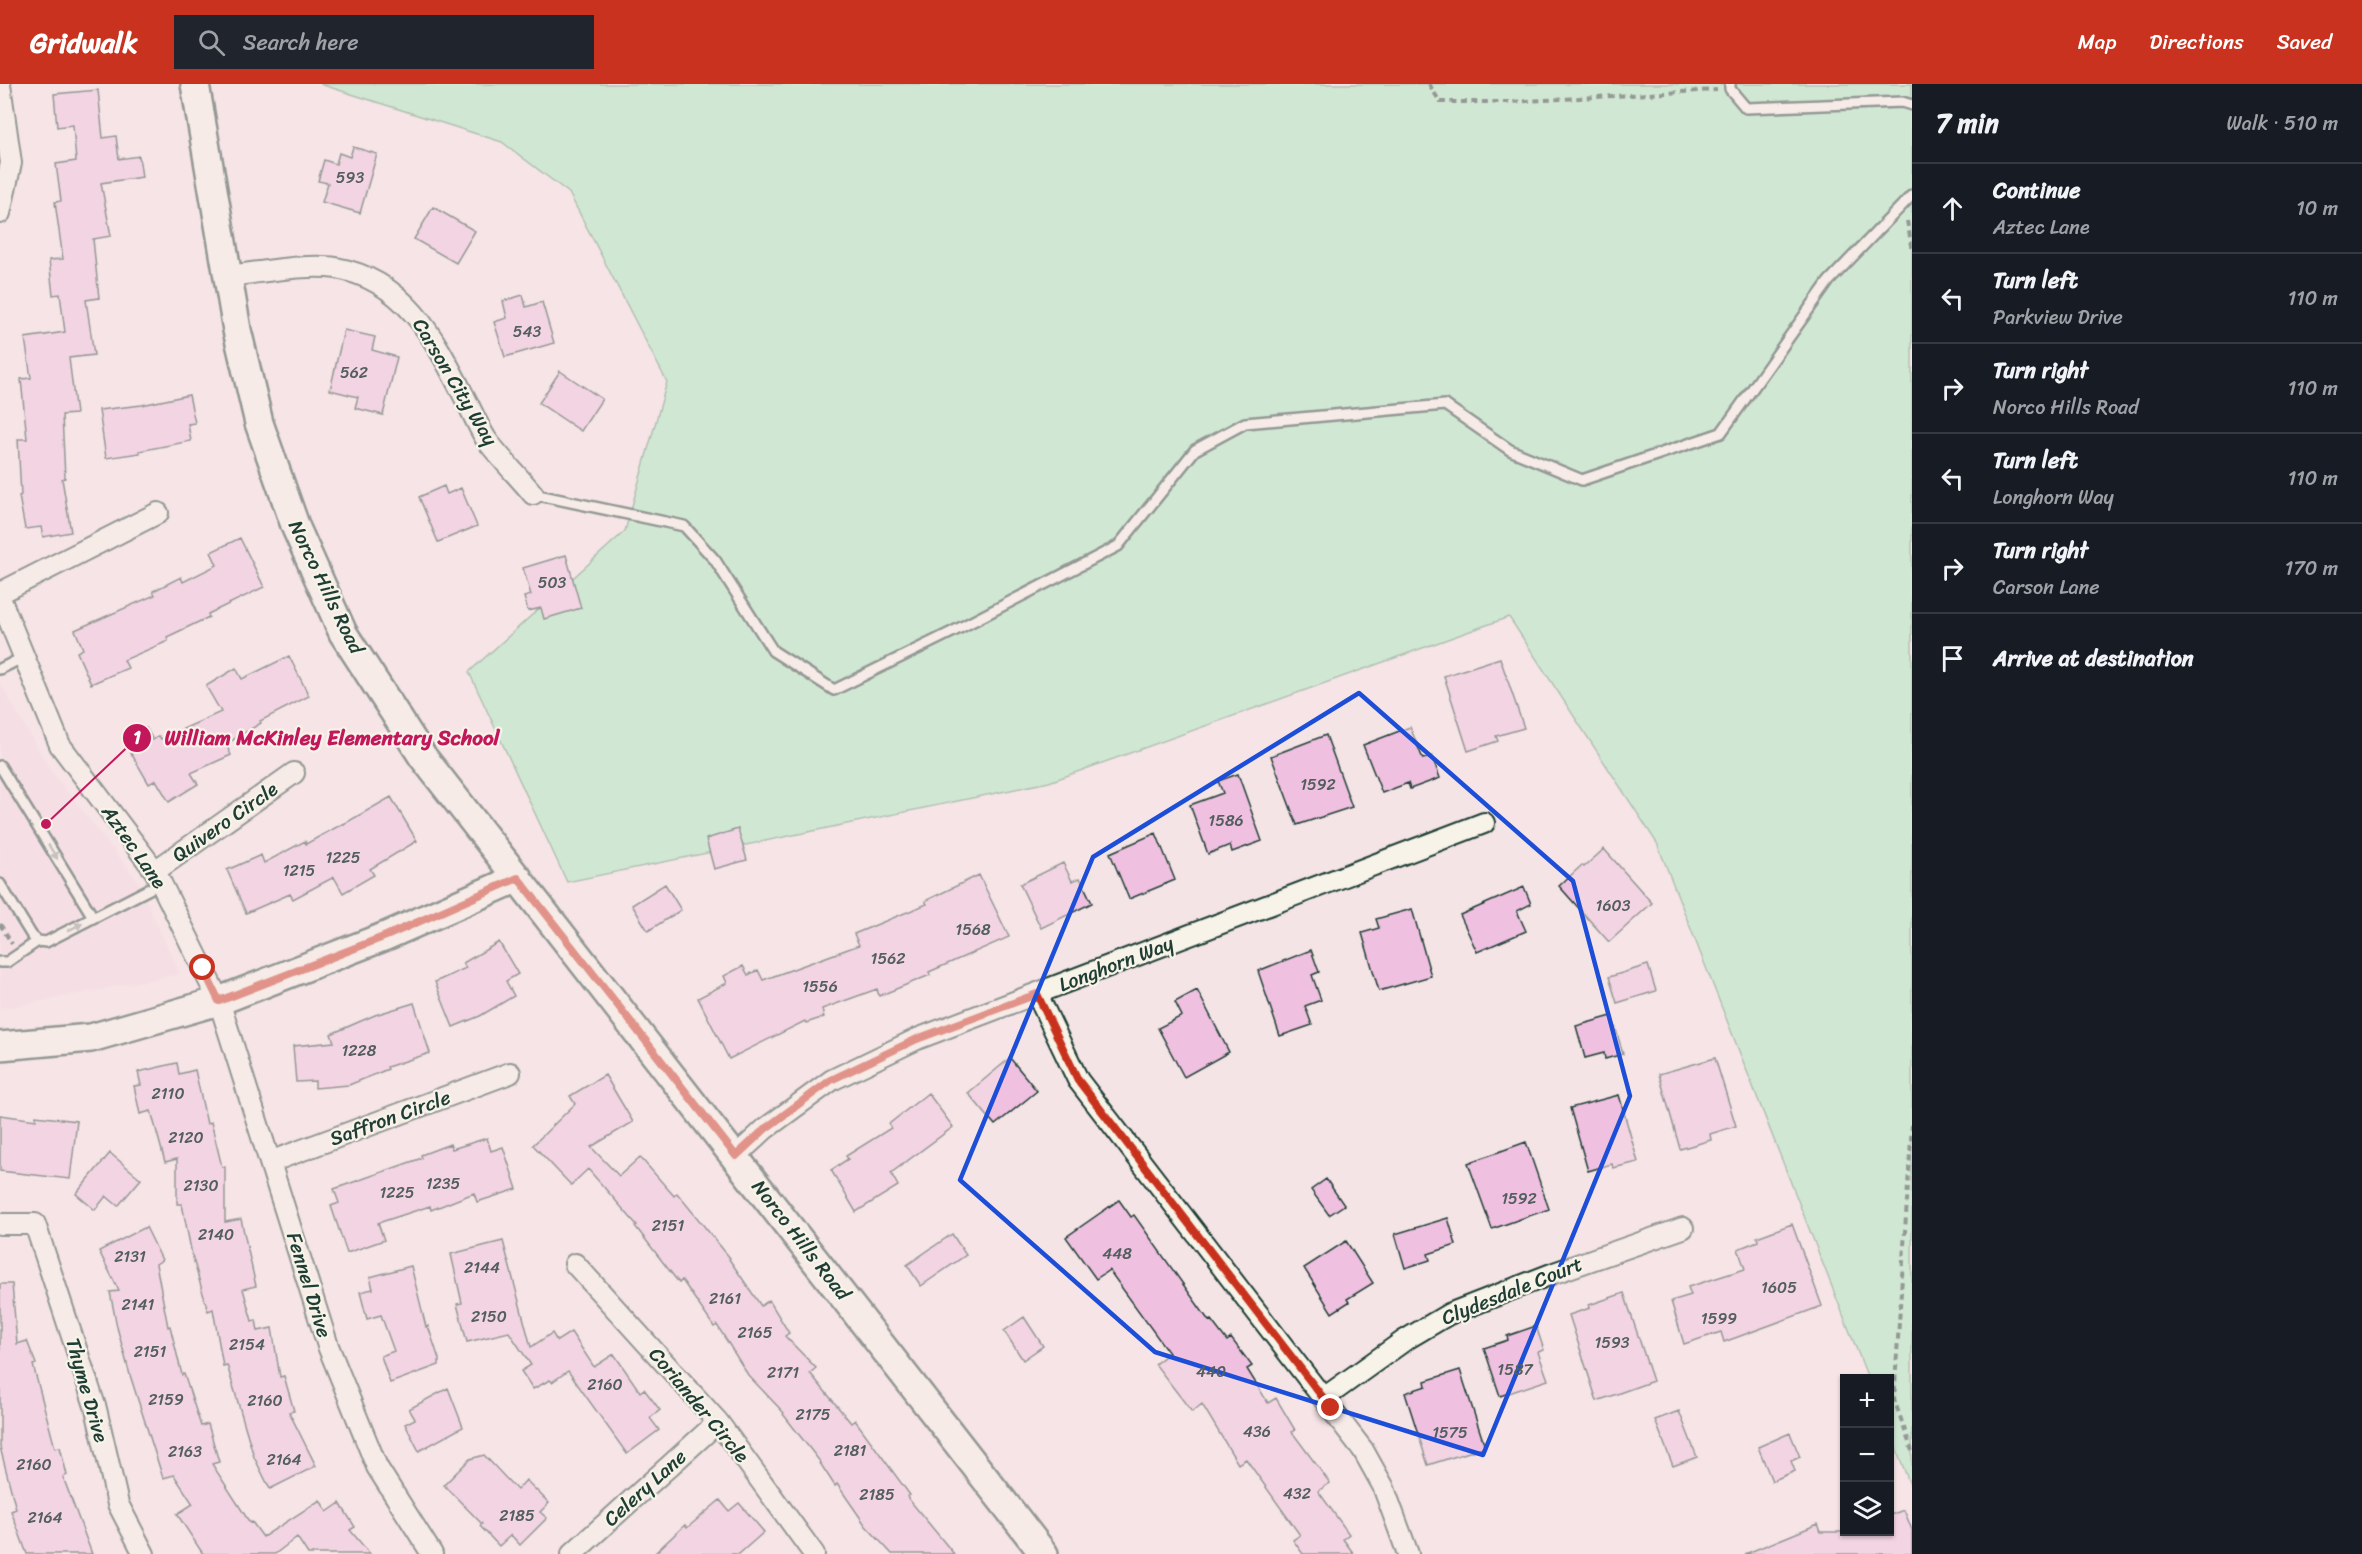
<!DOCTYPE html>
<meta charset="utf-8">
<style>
:root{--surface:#171b24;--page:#20242c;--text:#f1f3f6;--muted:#9ea1a6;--line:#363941;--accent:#c8321e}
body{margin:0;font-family:Sriracha,sans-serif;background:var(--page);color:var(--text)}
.controls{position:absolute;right:18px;bottom:18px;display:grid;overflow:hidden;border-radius:0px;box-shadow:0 2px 4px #0004}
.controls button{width:54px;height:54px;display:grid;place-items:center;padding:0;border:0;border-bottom:2px solid var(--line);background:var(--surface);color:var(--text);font:30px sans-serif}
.stop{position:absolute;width:18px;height:18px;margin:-14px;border:4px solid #c8321e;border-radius:50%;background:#fff}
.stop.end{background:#c8321e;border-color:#fff;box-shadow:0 2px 6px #0008}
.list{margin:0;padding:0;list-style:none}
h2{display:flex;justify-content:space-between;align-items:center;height:78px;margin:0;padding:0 24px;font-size:26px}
h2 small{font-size:20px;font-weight:400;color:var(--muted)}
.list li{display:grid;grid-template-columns:39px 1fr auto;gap:18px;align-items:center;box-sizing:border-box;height:90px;padding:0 24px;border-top:2px solid var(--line)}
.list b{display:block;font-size:22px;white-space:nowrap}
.list p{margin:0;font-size:20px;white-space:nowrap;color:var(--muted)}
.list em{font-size:20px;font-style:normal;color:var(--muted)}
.icon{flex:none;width:33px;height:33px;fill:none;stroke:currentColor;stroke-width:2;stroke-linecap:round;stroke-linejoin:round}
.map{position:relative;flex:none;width:1912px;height:1470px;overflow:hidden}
header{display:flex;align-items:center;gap:36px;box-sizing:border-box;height:84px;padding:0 30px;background:var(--accent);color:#fff}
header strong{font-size:28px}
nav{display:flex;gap:33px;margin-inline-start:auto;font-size:21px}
.search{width:420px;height:54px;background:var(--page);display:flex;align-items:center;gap:15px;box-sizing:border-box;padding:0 21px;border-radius:0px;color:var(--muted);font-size:22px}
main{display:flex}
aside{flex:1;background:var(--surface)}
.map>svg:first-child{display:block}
.built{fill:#f4d9e4}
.green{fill:#a3edbc;stroke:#619578;stroke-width:1.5}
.building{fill:#f0c0e1;stroke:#1f3d34;stroke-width:1.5}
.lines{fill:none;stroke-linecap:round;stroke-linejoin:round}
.lane-casing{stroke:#1f3d34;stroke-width:14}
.street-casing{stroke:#1f3d34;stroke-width:24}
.secondary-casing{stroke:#1f3d34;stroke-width:32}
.path{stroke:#1f3d34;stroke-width:4;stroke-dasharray:6 4.5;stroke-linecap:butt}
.lane{stroke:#f7f3e8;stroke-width:9}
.street{stroke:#f7f3e8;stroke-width:20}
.secondary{stroke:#f7f3e8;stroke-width:27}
.oneway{fill:#8b988e}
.route{stroke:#c8321e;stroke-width:8}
.marked{fill:none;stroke:#1d4ed8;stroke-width:4.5;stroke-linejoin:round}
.labels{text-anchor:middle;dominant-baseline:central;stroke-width:4.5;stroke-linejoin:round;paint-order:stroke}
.number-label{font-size:16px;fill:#535e5f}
.street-label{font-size:20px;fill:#1f3d34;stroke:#f7f3e8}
.leader{fill:none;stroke:#c2185b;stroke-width:2}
.callout-dot{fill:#c2185b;stroke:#f7f3e8;stroke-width:2}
.mark-label{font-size:18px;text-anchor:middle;font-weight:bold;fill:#fff}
.callout-label{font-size:21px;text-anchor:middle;font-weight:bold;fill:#c2185b;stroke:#f7f3e8;stroke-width:4.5;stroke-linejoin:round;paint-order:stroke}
</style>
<header>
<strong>Gridwalk</strong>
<div class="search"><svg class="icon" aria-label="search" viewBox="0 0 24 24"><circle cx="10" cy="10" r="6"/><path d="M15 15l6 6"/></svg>Search here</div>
<nav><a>Map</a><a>Directions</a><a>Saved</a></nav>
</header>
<main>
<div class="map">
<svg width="1912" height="1470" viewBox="0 0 1912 1470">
<rect width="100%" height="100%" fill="#f5e4e6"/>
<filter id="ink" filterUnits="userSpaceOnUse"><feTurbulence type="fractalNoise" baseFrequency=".0167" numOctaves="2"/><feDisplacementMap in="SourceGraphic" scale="12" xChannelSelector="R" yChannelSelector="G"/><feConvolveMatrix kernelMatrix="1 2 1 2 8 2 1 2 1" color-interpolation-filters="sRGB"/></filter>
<g filter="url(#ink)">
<!-- built -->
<path class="built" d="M0,599L50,686L136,795L180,890L0,925Z"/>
<!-- green -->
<path class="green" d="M320,0H1912V1406L1890,1348V1294H1868L1657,759L1509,533L1049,698L567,798L469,588L625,447L667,298L569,109L502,58Z"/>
<!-- building -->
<path class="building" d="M98,6L103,54L116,52L119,75L139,72L142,93L101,99L111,152L93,155L99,214L86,216L94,271L69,274L76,330L62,331L65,394L62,395L71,448L43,453L41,443L25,445L19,412L21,411L18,355H27L21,295L31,294L25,254L65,248L60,210L53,211L49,176L63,175L55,118L61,117L56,80L76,77L73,41L57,43L54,10Z
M353,63L377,70L360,129L322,118L328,99L318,97L324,76L336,80L339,69L350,73Z
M433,123L475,147L456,179L414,155Z
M523,211L526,223L542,218L554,259L505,273L494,238L507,234L503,217Z
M344,246L375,253L372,266L397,273L383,331L355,324L358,313L330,306Z
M560,287L602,315L581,347L539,319Z
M189,311L195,339L188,340L191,357L139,367L140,369L106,374L99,326L142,321Z
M444,402L447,410L461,404L477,442L438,458L419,413Z
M240,454L264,503L208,530L209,533L167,553L168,557L124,576L128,584L91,600L77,568L83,565L75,546L155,511L153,507L181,493L183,498L217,481L211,468Z
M566,471L581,524L544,535L541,524L528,527L524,513L531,511L523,484Z
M289,572L309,612L260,637L261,639L226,660L231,671L191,689L198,700L169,718L156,696L149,700L124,657L146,644L153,656L159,652L161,655L221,628L206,602L236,584L242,595Z
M1500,574L1524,644L1496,652L1498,657L1468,667L1444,592Z
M1410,643L1423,675L1432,672L1440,694L1410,705L1408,699L1382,709L1363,661Z
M1326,651L1352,723L1297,741L1271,672Z
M1238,690L1262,757L1232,768L1230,761L1208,770L1190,721L1223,709L1218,697Z
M391,713L417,757L370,785L374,791L343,809L334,793L293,815L290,810L246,829L227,786L261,771L264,779L305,757L306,760L344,739V740Z
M738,745L747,776L714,785L706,755Z
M1156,749L1175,796L1129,815L1110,769Z
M1604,765L1652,819L1609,858L1559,802L1582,781L1584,783Z
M1063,779L1072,797L1080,794L1092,819L1041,844L1020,800Z
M979,791L1009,853L929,888L930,891L879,912L877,905L822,925L824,933L806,939L805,937L729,975L698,914L727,899L724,892L743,882L748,891L758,886L763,896L859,861L854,850L927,820L925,817Z
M665,800L681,826L648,847L632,821Z
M1524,803L1531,820L1517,827L1526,847L1477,868L1460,831Z
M1412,825L1431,892L1379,907L1362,849L1379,844L1376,835Z
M499,858L518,890L506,897L514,912L480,932L453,943L435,898L466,884L463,879Z
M1311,866L1319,888L1312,891L1321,916L1305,922L1312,941L1280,952L1258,887Z
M1648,881L1656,907L1617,919L1609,893Z
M1197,906L1229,968L1184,993L1158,944L1182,932L1175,918Z
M414,919L430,969L387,983L388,985L349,1001L315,1004V997L296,998L293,962L334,958L331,950L375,931Z
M1612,932L1623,970L1605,975L1604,969L1585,974L1576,942Z
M1010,974L1037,1007L995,1041L968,1009Z
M1715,974L1736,1042L1710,1050L1711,1056L1680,1065L1659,990Z
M177,979L179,990L195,986L207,1040L211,1038L222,1083H225V1138L241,1135L256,1202L243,1205L252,1237L256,1236L258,1247L272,1244L280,1293L284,1292L294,1327L289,1328L316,1382L270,1405L254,1373L227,1281L223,1282L213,1225L208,1227L192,1171L182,1120H177V1075L165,1078L151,1027L140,1030L134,1002L141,1001L138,988Z
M605,991L633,1038L591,1063L619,1092L640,1073L674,1112L677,1109L730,1174L729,1175L761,1222L769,1216L789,1249L785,1252L816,1284L810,1289L851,1339L855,1336L910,1411L907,1413L954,1470H892L866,1442L837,1400L835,1402L820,1379H821L783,1330L784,1329L748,1291L717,1241L714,1243L682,1196L679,1199L635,1142L637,1141L588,1085L571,1101L533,1061L575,1020L570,1012Z
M928,1009L953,1043L891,1089L898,1102L856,1128L831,1086L848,1075L846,1072L891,1044L889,1040Z
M1619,1011L1638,1078L1613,1084L1612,1080L1588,1087L1570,1024Z
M0,1031L36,1036V1032L77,1037L70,1095L0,1087Z
M487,1054L491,1067L503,1063L517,1105L477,1118L474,1109L431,1126L430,1122L378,1139L384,1156L347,1169L331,1122L339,1119L334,1105L422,1074L421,1071L450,1060L452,1065Z
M1526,1058L1549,1125L1492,1145L1468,1079Z
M110,1069L141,1095L118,1122L106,1112L95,1126L76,1110Z
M1326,1095L1344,1121L1329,1131L1311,1106Z
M1119,1116L1131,1133L1134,1131L1209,1237L1211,1236L1227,1257L1231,1254L1252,1282L1247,1285L1268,1319L1276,1314L1295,1346L1292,1348L1330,1399L1318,1407L1349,1450L1343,1455L1354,1470H1303L1293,1456L1300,1451L1246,1375L1238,1380L1202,1320L1192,1328L1155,1280L1169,1269L1109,1186L1096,1195L1066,1153Z
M1448,1134L1456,1161L1428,1170L1430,1176L1405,1184L1395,1150Z
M1792,1140L1822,1222L1724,1258L1721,1248L1684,1260L1671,1217L1691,1211L1688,1203L1745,1185L1738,1165L1758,1157L1757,1153Z
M146,1143L162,1176L156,1180L168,1243L170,1242L182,1291L184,1290L201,1342L208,1340L219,1378L212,1380L250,1439L252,1438L263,1453L320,1416L327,1428L340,1419L355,1443L350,1446L370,1470H308L297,1453L275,1470H203L177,1430L193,1420L174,1391L163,1394L130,1291L117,1243L110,1208L119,1207L99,1167Z
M952,1150L966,1171L921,1202L907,1181Z
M503,1157L531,1263L552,1249L557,1257L571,1248L594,1283L614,1270L640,1308L644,1305L660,1326L650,1334L659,1346L627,1370L568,1287L552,1298L550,1296L533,1305L521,1287L531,1281L509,1248L467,1258L457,1220L462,1219L451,1170Z
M1346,1157L1373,1199L1347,1215L1349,1218L1332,1229L1304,1184Z
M411,1182L426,1243L428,1242L439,1275V1281L390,1299L381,1272L394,1267L381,1231L367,1235L360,1208L373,1205L370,1193Z
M0,1200H12L17,1260L27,1257L36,1280L33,1281L55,1364L60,1363L67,1391L63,1393L92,1470H27L11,1427L16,1425L0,1363Z
M1624,1209L1653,1297L1597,1317L1569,1231L1590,1224L1589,1221Z
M1024,1233L1043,1262L1023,1276L1004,1247Z
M1536,1242L1544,1266L1538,1268L1548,1296L1500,1312L1484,1264L1508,1256L1507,1252Z
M1460,1286L1485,1363L1428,1381L1405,1309L1426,1302L1425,1297Z
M448,1304L463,1343L419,1367L405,1340L415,1335L409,1325Z
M1679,1327L1697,1373L1673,1382L1655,1336Z
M1790,1349L1800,1373L1791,1377L1795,1387L1772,1397L1758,1363Z
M484,1371L517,1406L526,1396L549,1419L540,1428L547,1434L520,1461L511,1451L499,1462L480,1442L482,1440L444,1401L470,1375Z
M720,1416L729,1427L739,1419L764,1448L739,1470H654L685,1441L687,1444Z
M1904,1426L1912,1446V1470H1745L1818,1440L1821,1448H1890V1431Z"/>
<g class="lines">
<defs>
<path id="lane" d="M1730,0V5L1746,24L1902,18L1912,21
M533,410L684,442L715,476L773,567L834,606L952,548L1118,462L1195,366L1245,339L1445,321L1510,366L1582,396L1721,349L1829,197L1912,111
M0,585L24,573
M0,682L93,833
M0,800L32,852L38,857L46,858L161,799
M0,878H7L38,857"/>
<path id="street" d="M0,1L11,79L0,129
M227,192C258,189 307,179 336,184C409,197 437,260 467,318C473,330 479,344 486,355C500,374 518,392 533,410
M0,509L158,429
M0,514L60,661L155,787L219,917L328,1262L377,1383L432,1470
M155,787L294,689
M1037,910L1078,996L1363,1366L1383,1402L1408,1470
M736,1072L765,1045L832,996L917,955L1484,739
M270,1078L510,989
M0,1140H35L96,1325L118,1420L144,1470
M575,1180L718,1338L814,1470
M1324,1314L1405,1256L1449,1230L1554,1189L1683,1144
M572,1470L718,1338"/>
<path id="secondary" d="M195,0L237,246L259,339L296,444L343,549L423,673L1044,1470
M0,962L91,954L219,917L386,852L518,794"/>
</defs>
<!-- lane casing -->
<use href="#lane" class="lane-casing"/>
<!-- street casing -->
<use href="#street" class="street-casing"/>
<!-- secondary casing -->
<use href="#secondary" class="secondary-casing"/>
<!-- path -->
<path class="path" d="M1429,0L1440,18H1510L1717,6
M1907,137L1912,164
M0,840L12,860
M1912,1040L1894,1315L1912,1367"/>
<!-- lane -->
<use href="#lane" class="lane"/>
<!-- street -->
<use href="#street" class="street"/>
<!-- secondary -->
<use href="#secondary" class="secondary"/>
</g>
<!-- one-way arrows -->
<defs><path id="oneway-solid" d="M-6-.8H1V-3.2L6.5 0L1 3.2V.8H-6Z" transform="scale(1.5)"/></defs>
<g class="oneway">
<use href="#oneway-solid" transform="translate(53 768) rotate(58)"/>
<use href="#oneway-solid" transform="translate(75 843) rotate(-27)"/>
</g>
</g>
<g class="lines" filter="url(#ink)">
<!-- route -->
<path class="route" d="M203,884L219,917L386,852L518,794L736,1072L765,1045L831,996L917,955L1037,910L1078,996L1331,1324"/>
</g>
<!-- marked area -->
<path d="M0 0H1912V1470H0ZM1359,609L1573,797L1630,1012L1483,1371L1155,1268L960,1096L1093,773Z" fill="#f5e4e6" fill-opacity=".55" fill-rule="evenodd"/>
<path class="marked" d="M1359,609L1573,797L1630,1012L1483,1371L1155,1268L960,1096L1093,773Z"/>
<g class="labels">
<!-- number labels -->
<g class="number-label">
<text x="350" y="93">593</text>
<text x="527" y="247">543</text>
<text x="354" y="288">562</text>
<text x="552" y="498">503</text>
<text x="1318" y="700">1592</text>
<text x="1226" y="736">1586</text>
<text x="343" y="773">1225</text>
<text x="299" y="786">1215</text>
<text x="1613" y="821">1603</text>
<text x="973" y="845">1568</text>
<text x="888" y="874">1562</text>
<text x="820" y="902">1556</text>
<text x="359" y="966">1228</text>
<text x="168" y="1009">2110</text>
<text x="186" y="1053">2120</text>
<text x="443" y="1099">1235</text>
<text x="201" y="1101">2130</text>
<text x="397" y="1108">1225</text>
<text x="1519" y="1114">1592</text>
<text x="668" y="1141">2151</text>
<text x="216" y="1150">2140</text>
<text x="1117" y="1169">448</text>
<text x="130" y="1172">2131</text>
<text x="482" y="1183">2144</text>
<text x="1779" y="1203">1605</text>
<text x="725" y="1214">2161</text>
<text x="138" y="1220">2141</text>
<text x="489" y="1232">2150</text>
<text x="1719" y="1234">1599</text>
<text x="755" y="1248">2165</text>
<text x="1612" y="1258">1593</text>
<text x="247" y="1260">2154</text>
<text x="150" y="1267">2151</text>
<text x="1515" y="1285">1587</text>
<text x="1211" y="1287">440</text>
<text x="783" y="1288">2171</text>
<text x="605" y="1300">2160</text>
<text x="166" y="1315">2159</text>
<text x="265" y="1316">2160</text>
<text x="813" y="1330">2175</text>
<text x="1257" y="1347">436</text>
<text x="1450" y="1348">1575</text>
<text x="850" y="1366">2181</text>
<text x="185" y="1367">2163</text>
<text x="284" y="1375">2164</text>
<text x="34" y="1380">2160</text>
<text x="1297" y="1409">432</text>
<text x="877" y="1410">2185</text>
<text x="517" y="1431">2185</text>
<text x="45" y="1433">2164</text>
</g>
<!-- street labels -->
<g class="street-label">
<text transform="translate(455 298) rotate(59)">Carson City Way</text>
<text transform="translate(326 503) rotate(64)">Norco Hills Road</text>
<text transform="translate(225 738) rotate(-35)">Quivero Circle</text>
<text transform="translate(134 763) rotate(55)">Aztec Lane</text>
<text transform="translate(1116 880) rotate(-21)">Longhorn Way</text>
<text transform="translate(390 1034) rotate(-20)">Saffron Circle</text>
<text transform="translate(801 1156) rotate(52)">Norco Hills Road</text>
<text transform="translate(309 1201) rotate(73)">Fennel Drive</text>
<text transform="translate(1512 1207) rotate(-22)">Clydesdale Court</text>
<text transform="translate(87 1306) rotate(74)">Thyme Drive</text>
<text transform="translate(699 1321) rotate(50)">Coriander Circle</text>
<text transform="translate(645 1404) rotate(-42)">Celery Lane</text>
</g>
</g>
<!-- callouts -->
<path class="leader" d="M46 740L137 654"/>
<g class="callout-dot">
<circle cx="46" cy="740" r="6"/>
<circle cx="137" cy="654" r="15"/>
</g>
<g class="mark-label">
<text x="137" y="660">1</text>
</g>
<g class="callout-label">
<text x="332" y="661">William McKinley Elementary School</text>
</g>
</svg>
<div class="controls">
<button>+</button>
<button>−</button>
<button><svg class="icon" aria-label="layers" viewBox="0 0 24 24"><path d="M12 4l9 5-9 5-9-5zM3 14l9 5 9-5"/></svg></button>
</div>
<div class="stop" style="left:203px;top:884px"></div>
<div class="stop end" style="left:1331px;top:1324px"></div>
</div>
<aside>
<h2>7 min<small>Walk · 510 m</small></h2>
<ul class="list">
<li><svg class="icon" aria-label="ahead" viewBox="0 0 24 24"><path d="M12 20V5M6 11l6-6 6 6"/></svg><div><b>Continue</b><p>Aztec Lane</p></div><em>10 m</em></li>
<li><svg class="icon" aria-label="left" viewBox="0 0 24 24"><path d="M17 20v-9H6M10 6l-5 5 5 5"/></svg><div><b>Turn left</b><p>Parkview Drive</p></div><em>110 m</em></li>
<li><svg class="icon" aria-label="right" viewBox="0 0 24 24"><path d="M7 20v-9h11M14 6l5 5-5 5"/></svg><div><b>Turn right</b><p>Norco Hills Road</p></div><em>110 m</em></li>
<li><svg class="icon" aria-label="left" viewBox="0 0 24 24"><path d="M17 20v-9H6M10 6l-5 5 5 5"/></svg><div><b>Turn left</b><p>Longhorn Way</p></div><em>110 m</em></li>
<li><svg class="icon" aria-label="right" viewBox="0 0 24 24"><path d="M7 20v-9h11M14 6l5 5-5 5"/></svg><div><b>Turn right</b><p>Carson Lane</p></div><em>170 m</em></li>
<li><svg class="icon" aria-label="arrive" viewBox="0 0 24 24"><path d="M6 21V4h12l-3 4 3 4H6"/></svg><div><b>Arrive at destination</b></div></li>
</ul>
</aside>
</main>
